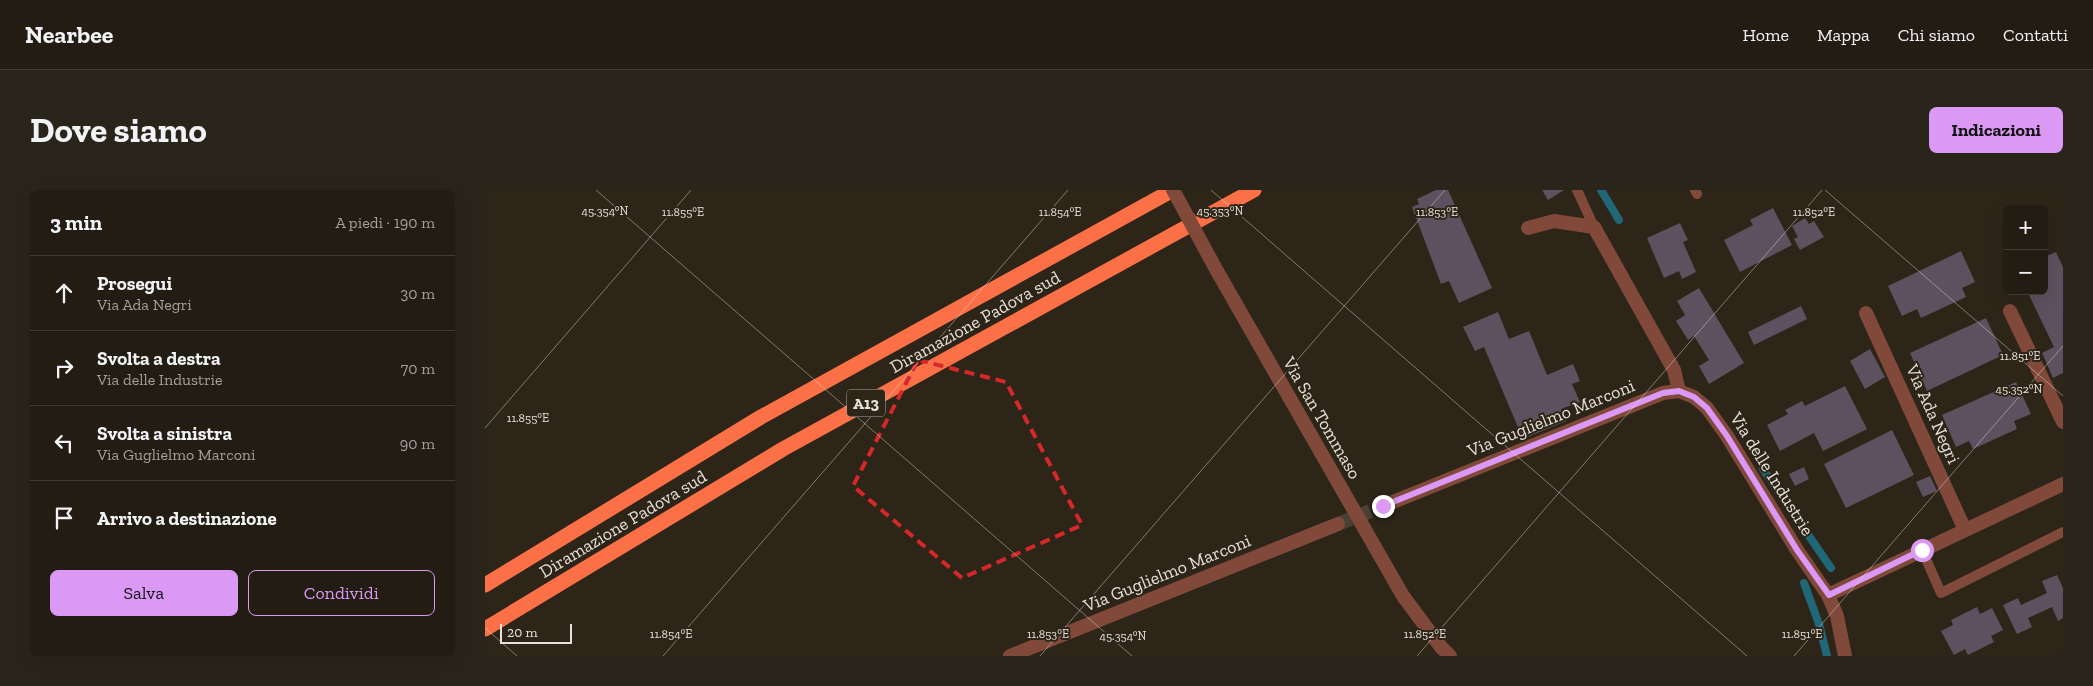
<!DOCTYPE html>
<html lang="it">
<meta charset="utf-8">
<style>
:root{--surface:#221c12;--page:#2a251b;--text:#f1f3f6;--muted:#a2a19f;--line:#3f3a32;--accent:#db99f5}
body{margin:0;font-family:"Zilla Slab",serif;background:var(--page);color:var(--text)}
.controls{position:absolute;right:15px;top:15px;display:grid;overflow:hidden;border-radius:8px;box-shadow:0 5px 20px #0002}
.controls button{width:45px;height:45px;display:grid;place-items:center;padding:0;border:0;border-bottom:1px solid var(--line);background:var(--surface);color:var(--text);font:25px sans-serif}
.scale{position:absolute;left:15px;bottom:12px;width:72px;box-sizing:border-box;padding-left:5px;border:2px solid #e7e2d9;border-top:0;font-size:14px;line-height:18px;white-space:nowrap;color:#e7e2d9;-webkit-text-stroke:4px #2d2518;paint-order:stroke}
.stop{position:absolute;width:15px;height:15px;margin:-11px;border:4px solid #db99f5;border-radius:50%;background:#fff}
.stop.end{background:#db99f5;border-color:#fff;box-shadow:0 1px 5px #0008}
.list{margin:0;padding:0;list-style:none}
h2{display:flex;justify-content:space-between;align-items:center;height:65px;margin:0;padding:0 20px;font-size:21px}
h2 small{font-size:16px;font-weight:400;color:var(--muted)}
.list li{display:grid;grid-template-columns:32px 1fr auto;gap:15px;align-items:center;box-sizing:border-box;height:75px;padding:0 20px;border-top:1px solid var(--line)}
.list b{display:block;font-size:19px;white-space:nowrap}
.list p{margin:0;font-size:16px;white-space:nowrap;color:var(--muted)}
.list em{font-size:16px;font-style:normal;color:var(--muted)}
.actions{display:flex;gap:10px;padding:15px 20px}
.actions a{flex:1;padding:11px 0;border:1px solid var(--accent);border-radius:8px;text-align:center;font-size:18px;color:var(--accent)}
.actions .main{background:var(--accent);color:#111}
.icon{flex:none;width:28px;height:28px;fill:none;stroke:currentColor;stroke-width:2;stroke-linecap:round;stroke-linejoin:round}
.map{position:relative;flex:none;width:1578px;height:466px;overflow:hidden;border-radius:8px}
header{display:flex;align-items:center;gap:30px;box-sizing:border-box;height:70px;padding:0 25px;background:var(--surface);border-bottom:1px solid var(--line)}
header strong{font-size:24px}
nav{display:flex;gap:28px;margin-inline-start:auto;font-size:18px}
.intro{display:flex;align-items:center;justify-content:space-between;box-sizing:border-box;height:120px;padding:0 30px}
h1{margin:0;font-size:35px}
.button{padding:12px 22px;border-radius:8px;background:var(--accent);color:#111;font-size:18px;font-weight:700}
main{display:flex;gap:30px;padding:0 30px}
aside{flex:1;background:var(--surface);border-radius:8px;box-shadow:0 5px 20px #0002}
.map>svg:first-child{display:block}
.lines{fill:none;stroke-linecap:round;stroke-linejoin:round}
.stream{stroke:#206777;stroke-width:8}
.building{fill:#5d515f}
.minor-tunnel{stroke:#494135;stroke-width:14;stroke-dasharray:14 7;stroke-linecap:butt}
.service{stroke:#814939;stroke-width:10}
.minor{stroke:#814939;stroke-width:14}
.tertiary{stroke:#814939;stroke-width:14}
.motorway{stroke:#fc7048;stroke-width:15}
.tertiary-bridge{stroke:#814939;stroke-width:14}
.route{stroke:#db99f5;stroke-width:6}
.marked{fill:none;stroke:#d62828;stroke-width:4;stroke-dasharray:10 6;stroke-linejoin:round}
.ticks{fill:none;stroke:#e7e2d9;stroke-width:1;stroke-opacity:0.45}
.labels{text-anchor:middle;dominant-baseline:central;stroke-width:4;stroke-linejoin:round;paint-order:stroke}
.shield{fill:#2d2518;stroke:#afa99f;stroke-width:1}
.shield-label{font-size:16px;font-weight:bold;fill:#e7e2d9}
.street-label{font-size:18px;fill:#e7e2d9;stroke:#2d2518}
.ticks-label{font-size:12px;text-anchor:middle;fill:#e7e2d9;stroke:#2d2518;stroke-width:4;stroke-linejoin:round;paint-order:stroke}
</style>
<header>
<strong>Nearbee</strong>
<nav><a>Home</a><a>Mappa</a><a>Chi siamo</a><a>Contatti</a></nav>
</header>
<div class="intro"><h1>Dove siamo</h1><a class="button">Indicazioni</a></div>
<main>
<aside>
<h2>3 min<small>A piedi · 190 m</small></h2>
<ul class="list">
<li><svg class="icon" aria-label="ahead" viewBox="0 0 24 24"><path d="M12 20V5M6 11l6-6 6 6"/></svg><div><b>Prosegui</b><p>Via Ada Negri</p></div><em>30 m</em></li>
<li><svg class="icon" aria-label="right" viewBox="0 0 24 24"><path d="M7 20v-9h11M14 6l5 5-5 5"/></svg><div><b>Svolta a destra</b><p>Via delle Industrie</p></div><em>70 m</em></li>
<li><svg class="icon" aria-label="left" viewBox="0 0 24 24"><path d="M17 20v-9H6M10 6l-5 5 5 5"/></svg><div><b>Svolta a sinistra</b><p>Via Guglielmo Marconi</p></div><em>90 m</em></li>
<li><svg class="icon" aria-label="arrive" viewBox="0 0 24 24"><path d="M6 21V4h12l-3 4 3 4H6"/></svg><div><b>Arrivo a destinazione</b></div></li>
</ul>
<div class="actions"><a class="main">Salva</a><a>Condividi</a></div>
</aside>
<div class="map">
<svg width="1578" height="466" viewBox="0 0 1578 466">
<rect width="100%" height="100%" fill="#2d2518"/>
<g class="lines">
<!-- stream -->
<path class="stream" d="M1116,0L1134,30
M1278,279L1346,378
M1319,393L1334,434L1342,466"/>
</g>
<!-- building -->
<path class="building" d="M951,0H963L1007,98L974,113L964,91L956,94L927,17L934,14L932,9Z
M1057,0H1079L1063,10Z
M1288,18L1307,55L1255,82L1239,50L1268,35L1265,30Z
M1320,28L1324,34L1329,31L1339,47L1315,60L1309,49L1313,47L1307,36Z
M1195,33L1203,50L1198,52L1211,82L1197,89L1194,81L1179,88L1162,48Z
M1476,61L1490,92L1477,98L1481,107L1436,128L1432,119L1417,126L1403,96Z
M1571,62L1578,77V183L1568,188L1557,163L1569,157L1542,101H1559V67Z
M1214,98L1259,173L1224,194L1214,176L1224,170L1209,146L1203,150L1191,131L1200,125L1192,111Z
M1316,116L1322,129L1269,155L1263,142Z
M1013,122L1024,149L1044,141L1062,185L1088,174L1095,191L1087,194L1095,212L1076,219L1081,231L1038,249L999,157L990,161L978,137Z
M1501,128L1518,165L1442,201L1425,163Z
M1385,159L1400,187L1380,199L1365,171Z
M1531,192L1546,224L1529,231L1532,239L1488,259L1484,251L1471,257L1457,225Z
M1360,196L1382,239L1338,261L1329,243L1295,261L1282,235L1303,224L1300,220L1317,211L1320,216Z
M1407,240L1429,285L1361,318L1339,274Z
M1319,277L1324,289L1310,296L1304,284Z
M1445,286L1452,301L1438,307L1431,292Z
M1572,385L1578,398V428L1573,431L1567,417L1543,428L1547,437L1532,444L1518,415L1533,408L1536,415L1562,403L1557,391Z
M1492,417L1495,424L1507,418L1518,440L1506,446L1509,452L1483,465L1480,459L1469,465L1456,441L1468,435L1466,430Z"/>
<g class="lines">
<!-- minor-tunnel -->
<path class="minor-tunnel" d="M853,334L898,316"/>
<!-- service -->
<path class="service" d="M1092,0L1109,37
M1210,0L1212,4
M1437,360L1456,403L1578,342"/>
<!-- minor -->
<path class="minor" d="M1043,38L1069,31L1109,37L1189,180L1194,201
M1525,121L1578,232
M1381,123L1480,340
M898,316L1178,203L1194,201L1209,207L1222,218L1242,246L1312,360L1343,405L1352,426L1360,466
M1343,405L1578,294
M525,466L853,334"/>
<!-- tertiary -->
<path class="tertiary" d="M732,81L918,406L956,457L965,466"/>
<!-- motorway -->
<path class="motorway" d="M0,395L276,227L688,0
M0,439L298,259L769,0"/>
<!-- tertiary-bridge -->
<path class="tertiary-bridge" d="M688,0L732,81"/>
</g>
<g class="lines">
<!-- route -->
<path class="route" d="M898,316L1178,203L1194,201L1209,207L1222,218L1242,246L1312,360L1344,405L1437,360"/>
</g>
<!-- marked area -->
<path class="marked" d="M433,170L521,192L597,335L477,388L368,296Z"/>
<!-- ticks -->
<path class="ticks" d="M111,0L647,466M726,0L1262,466M1340,0L1578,206M0,238L206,0M0,438L32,466M178,466L583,0M555,466L960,0M932,466L1337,0M1309,466L1578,156"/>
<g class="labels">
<!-- shield labels -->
<rect class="shield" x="362" y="199.5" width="38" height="27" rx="4"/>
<g class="shield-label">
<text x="381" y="213">A13</text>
</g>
<!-- street labels -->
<g class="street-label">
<text transform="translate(490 132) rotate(-29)">Diramazione Padova sud</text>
<text transform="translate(1448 224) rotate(66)">Via Ada Negri</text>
<text transform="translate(837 228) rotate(60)">Via San Tommaso</text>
<text transform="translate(1066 228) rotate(-22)">Via Guglielmo Marconi</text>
<text transform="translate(1287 284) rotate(58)">Via delle Industrie</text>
<text transform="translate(138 334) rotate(-31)">Diramazione Padova sud</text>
<text transform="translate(682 383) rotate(-22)">Via Guglielmo Marconi</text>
</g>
</g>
<g class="ticks-label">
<text x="120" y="25">45.354°N</text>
<text x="735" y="25">45.353°N</text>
<text x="198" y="26">11.855°E</text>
<text x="575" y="26">11.854°E</text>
<text x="952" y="26">11.853°E</text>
<text x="1329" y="26">11.852°E</text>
<text x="1535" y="170">11.851°E</text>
<text x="1534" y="203">45.352°N</text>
<text x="43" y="232">11.855°E</text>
<text x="186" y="448">11.854°E</text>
<text x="563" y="448">11.853°E</text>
<text x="940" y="448">11.852°E</text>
<text x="1317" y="448">11.851°E</text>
<text x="638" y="450">45.354°N</text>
</g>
</svg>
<div class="controls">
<button>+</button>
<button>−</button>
</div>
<div class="scale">20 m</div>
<div class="stop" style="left:1437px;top:360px"></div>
<div class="stop end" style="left:898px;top:316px"></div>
</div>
</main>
